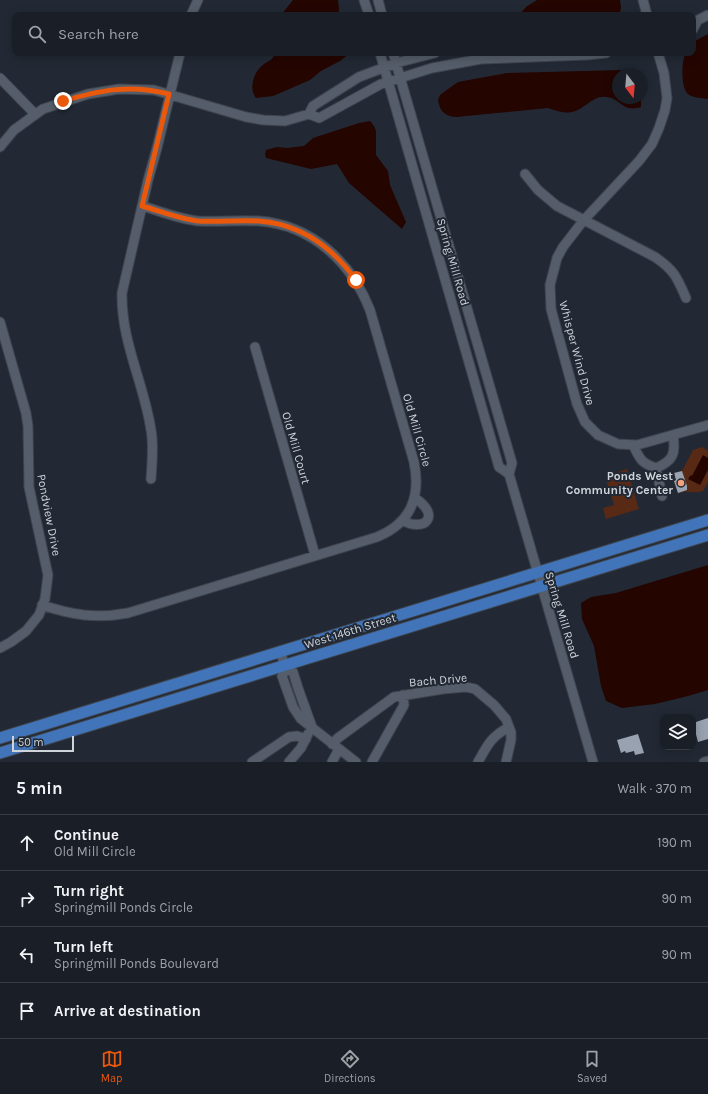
<!DOCTYPE html>
<meta charset="utf-8">
<style>
:root{--surface:#1a1f27;--page:#23272f;--text:#f1f3f6;--muted:#9fa2a7;--line:#383d44;--accent:#ea580c}
body{margin:0;font-family:Karla,sans-serif;background:var(--page);color:var(--text)}
.controls{position:absolute;right:12px;bottom:12px;display:grid;overflow:hidden;border-radius:8px;box-shadow:0 2px 10px #0003}
.controls button{width:36px;height:36px;display:grid;place-items:center;padding:0;border:0;border-bottom:1px solid var(--line);background:var(--surface);color:var(--text);font:20px sans-serif}
.compass{position:absolute;left:612px;top:68px;width:36px;height:36px;border-radius:50%;background:var(--surface);box-shadow:0 2px 10px #0003;rotate:164deg}
.scale{position:absolute;left:12px;bottom:10px;width:62px;box-sizing:border-box;padding-left:4px;border:2px solid #cfd4db;border-top:0;font-size:11px;line-height:14px;white-space:nowrap;color:#cfd4db;-webkit-text-stroke:3px #222934;paint-order:stroke}
.stop{position:absolute;width:12px;height:12px;margin:-9px;border:3px solid #ea580c;border-radius:50%;background:#fff}
.stop.end{background:#ea580c;border-color:#fff;box-shadow:0 1px 4px #0008}
.list{margin:0;padding:0;list-style:none}
h2{display:flex;justify-content:space-between;align-items:center;height:52px;margin:0;padding:0 16px;font-size:17px}
h2 small{font-size:13px;font-weight:400;color:var(--muted)}
.list li{display:grid;grid-template-columns:26px 1fr auto;gap:12px;align-items:center;box-sizing:border-box;height:56px;padding:0 16px;border-top:1px solid var(--line)}
.list b{display:block;font-size:15px;white-space:nowrap}
.list p{margin:0;font-size:13px;white-space:nowrap;color:var(--muted)}
.list em{font-size:13px;font-style:normal;color:var(--muted)}
.icon{flex:none;width:22px;height:22px;fill:none;stroke:currentColor;stroke-width:2;stroke-linecap:round;stroke-linejoin:round}
.map{position:relative;flex:none;width:708px;height:762px;overflow:hidden}
.search{position:absolute;background:var(--surface);box-shadow:0 2px 10px #0003;left:12px;right:12px;top:12px;height:44px;display:flex;align-items:center;gap:10px;box-sizing:border-box;padding:0 14px;border-radius:8px;color:var(--muted);font-size:15px}
.sheet{height:276px;background:var(--surface)}
nav{display:flex;justify-content:space-around;align-items:center;box-sizing:border-box;height:56px;border-top:1px solid var(--line);background:var(--surface);font-size:11px;color:var(--muted)}
nav a{display:grid;justify-items:center;gap:2px}
nav .on{color:var(--accent)}
.map>svg:first-child{display:block}
.green{fill:#582914}
.water{fill:#240500}
.building{fill:#98a2b0}
.lines{fill:none;stroke-linecap:round;stroke-linejoin:round}
.minor-casing{stroke:#3e444e;stroke-width:11}
.major-casing{stroke:#3e444e;stroke-width:13}
.minor{stroke:#545d69;stroke-width:9}
.major{stroke:#4174b8;stroke-width:11}
.route{stroke:#ea580c;stroke-width:5}
.poi-dot{fill:#f2a17e;stroke:#222934;stroke-width:1.5}
.labels{text-anchor:middle;dominant-baseline:central;stroke-width:4;stroke-linejoin:round;paint-order:stroke}
.street-label{font-size:12px;fill:#cfd4db;stroke:#222934}
.poi-label{font-size:12px;font-weight:bold;fill:#cfd4db;stroke:#222934;text-anchor:end}
</style>
<div class="map">
<svg width="708" height="762" viewBox="0 0 708 762">
<rect width="100%" height="100%" fill="#222934"/>
<!-- green -->
<path class="green" d="M702,447L708,451V482L703,491C693,494 689,490 678,493L674,481L676,480L674,473L682,471L693,450Z
M627,469L639,509L606,519L603,508L614,505L605,476Z"/>
<!-- water -->
<path class="water" d="M293,0H338L339,9L338,15H281Z
M537,0H620L621,8L619,15H519L526,7Z
M708,34V99C702,98 691,98 687,93C681,86 681,61 686,53H693V42Z
M275,53H350L340,61L321,71L310,80L273,96L256,98C248,88 254,71 264,64C270,60 273,60 275,53Z
M622,70L634,74H618V98H641V107C622,113 621,98 606,97C593,95 584,110 572,112C564,114 555,110 548,108L456,117C444,116 440,111 438,100L440,95L448,89L458,82L507,73Z
M370,121L374,126L376,131V155L388,171L390,185L406,222L402,229L349,183L337,164L311,169L266,158L265,154L266,150L277,147L287,148L304,146L313,138L359,123Z
M703,455L708,458V470L700,485L688,479L691,475L692,476Z
M708,565V690L688,696L655,704L622,708L606,701L601,686L594,646L582,619L581,603L591,597L616,593Z"/>
<!-- building -->
<path class="building" d="M682,471L687,486V490L678,493L674,481L676,480L674,473Z
M708,718V739L698,742L693,723Z
M638,734L644,753L635,755L634,751L626,753L625,751L621,753L617,740Z"/>
<g class="lines">
<defs>
<path id="minor" d="M364,0L369,15
M378,0L382,15
M643,0L647,15
M191,15L198,0
M693,29L698,20L708,15
M380,53L499,467L509,474
M393,53L512,463L509,474L593,762
M658,53L664,73L667,98L665,110L659,128L652,144L639,161L583,221L563,247L557,258L550,285L551,309L577,404L585,422L598,435L618,444L637,445L708,425
M0,78L35,114
M309,114L313,106L359,77L396,63L435,53
M0,147L14,130L43,109L88,94L119,89L154,90L246,117L263,120L285,121L309,114L319,118L381,84L432,68L481,59L587,55L606,53
M525,174L538,190L557,206L655,257C674,270 677,277 686,298
M0,322L26,413L28,426L29,487L48,575L45,599L39,615L26,631L11,642L0,648
M255,347L315,555
M633,445C640,459 641,463 656,468C673,461 676,454 673,435
M656,468L662,496
M151,479C152,463 154,446 151,430C144,383 121,342 122,293L148,180L157,148L180,53
M402,520C424,533 442,516 415,498
M42,605C72,615 96,619 128,613L377,537C411,523 421,497 414,462L370,310C351,262 312,225 259,221C239,220 218,222 198,221C179,219 160,211 142,206
M280,651L286,669L282,676L293,707L301,719L356,762
M286,669L293,672L298,688L312,727
M332,744L338,738L394,697L443,689L466,687L475,689L494,705L506,719L511,732V740L506,762
M252,762L289,737L297,736L306,739
M289,762L301,748L308,734
M332,762L339,749
M372,762L404,705L403,695
M478,762C488,744 491,737 509,727
M704,762L708,761"/>
<path id="major" d="M0,738L708,520
M0,753L708,535"/>
</defs>
<!-- minor casing -->
<use href="#minor" class="minor-casing"/>
<!-- major casing -->
<use href="#major" class="major-casing"/>
<!-- minor -->
<use href="#minor" class="minor"/>
<!-- major -->
<use href="#major" class="major"/>
</g>
<g class="lines">
<!-- route -->
<path class="route" d="M63,101C101,90 130,84 169,94L142,206C160,211 179,219 198,221C218,222 239,220 259,221C301,224 332,247 356,280"/>
</g>
<!-- markers -->
<circle class="poi-dot" cx="681" cy="483" r="4"/>
<g class="labels">
<!-- street labels -->
<g class="street-label">
<text transform="translate(453 262) rotate(74)">Spring Mill Road</text>
<text transform="translate(577 353) rotate(75)">Whisper Wind Drive</text>
<text transform="translate(417 430) rotate(74)">Old Mill Circle</text>
<text transform="translate(296 448) rotate(74)">Old Mill Court</text>
<text transform="translate(49 515) rotate(79)">Pondview Drive</text>
<text transform="translate(562 615) rotate(73)">Spring Mill Road</text>
<text transform="translate(350 631) rotate(-17)">West 146th Street</text>
<text transform="translate(438 680) rotate(-5)">Bach Drive</text>
</g>
<!-- poi labels -->
<g class="poi-label">
<text x="673" y="476">Ponds West<tspan x="673" dy="14">Community Center</tspan></text>
</g>
</g>
</svg>
<div class="controls">
<button><svg class="icon" aria-label="layers" viewBox="0 0 24 24"><path d="M12 4l9 5-9 5-9-5zM3 14l9 5 9-5"/></svg></button>
</div>
<svg class="compass" viewBox="-18 -18 36 36"><path d="M0-13l5 13h-10z" fill="#e53935"/><path d="M0 13l5-13h-10z" fill="#9fa2a7"/></svg>
<div class="scale">50 m</div>
<div class="stop" style="left:356px;top:280px"></div>
<div class="stop end" style="left:63px;top:101px"></div>
<div class="search"><svg class="icon" aria-label="search" viewBox="0 0 24 24"><circle cx="10" cy="10" r="6"/><path d="M15 15l6 6"/></svg>Search here</div>
</div>
<section class="sheet">
<h2>5 min<small>Walk · 370 m</small></h2>
<ul class="list">
<li><svg class="icon" aria-label="ahead" viewBox="0 0 24 24"><path d="M12 20V5M6 11l6-6 6 6"/></svg><div><b>Continue</b><p>Old Mill Circle</p></div><em>190 m</em></li>
<li><svg class="icon" aria-label="right" viewBox="0 0 24 24"><path d="M7 20v-9h11M14 6l5 5-5 5"/></svg><div><b>Turn right</b><p>Springmill Ponds Circle</p></div><em>90 m</em></li>
<li><svg class="icon" aria-label="left" viewBox="0 0 24 24"><path d="M17 20v-9H6M10 6l-5 5 5 5"/></svg><div><b>Turn left</b><p>Springmill Ponds Boulevard</p></div><em>90 m</em></li>
<li><svg class="icon" aria-label="arrive" viewBox="0 0 24 24"><path d="M6 21V4h12l-3 4 3 4H6"/></svg><div><b>Arrive at destination</b></div></li>
</ul>
</section>
<nav>
<a class="on"><svg class="icon" aria-label="map" viewBox="0 0 24 24"><path d="M3 6l6-2 6 2 6-2v14l-6 2-6-2-6 2zM9 4v14M15 6v14"/></svg>Map</a>
<a><svg class="icon" aria-label="directions" viewBox="0 0 24 24"><path d="M12 3l9 9-9 9-9-9zM9 14v-3h6M13 9l2 2-2 2"/></svg>Directions</a>
<a><svg class="icon" aria-label="saved" viewBox="0 0 24 24"><path d="M7 4h10v16l-5-4-5 4z"/></svg>Saved</a>
</nav>
